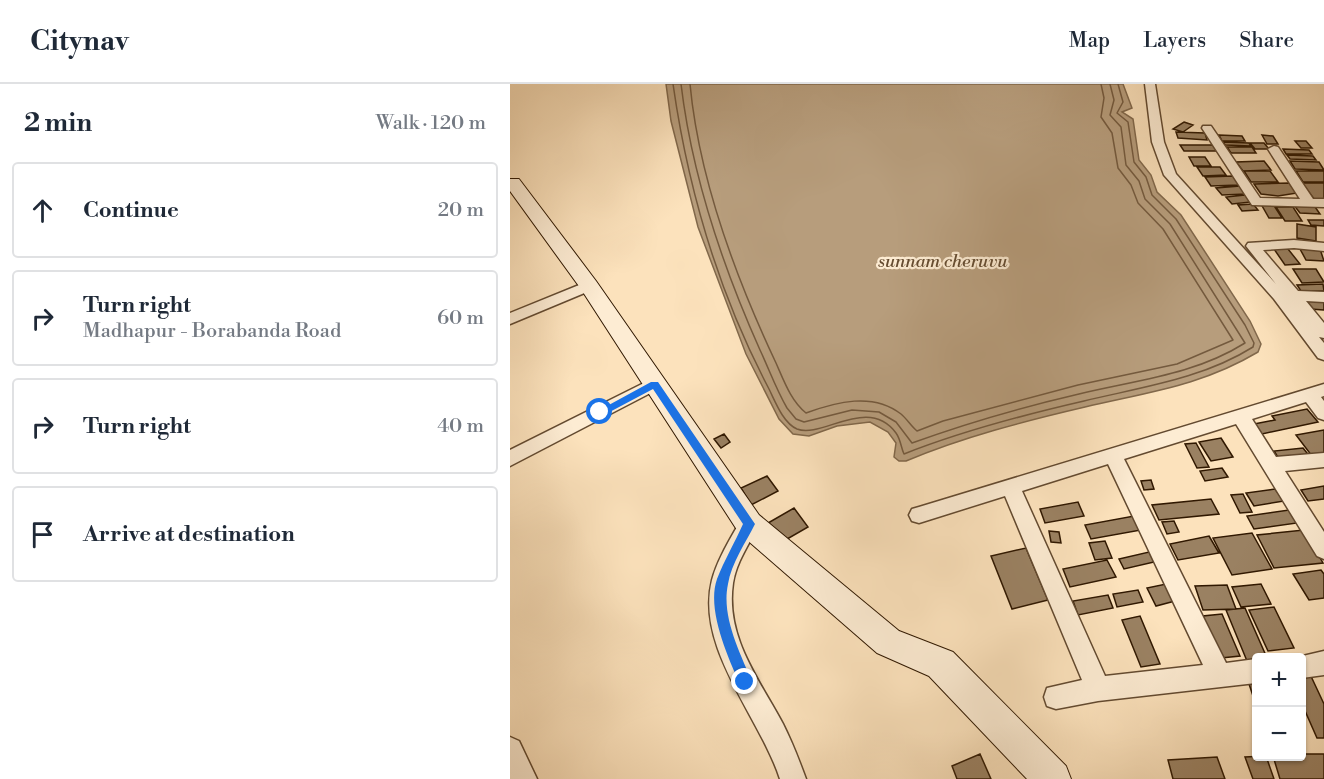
<!DOCTYPE html>
<meta charset="utf-8">
<style>
:root{--surface:#fff;--page:#f2f2f3;--text:#1f2937;--muted:#747a83;--line:#e0e1e3}
body{margin:0;font-family:"Libre Bodoni",serif;background:var(--page);color:var(--text)}
.controls{position:absolute;right:18px;bottom:18px;display:grid;overflow:hidden;border-radius:6px;box-shadow:0 2px 4px #0004}
.controls button{width:54px;height:54px;display:grid;place-items:center;padding:0;border:0;border-bottom:2px solid var(--line);background:var(--surface);color:var(--text);font:30px sans-serif}
.stop{position:absolute;width:18px;height:18px;margin:-14px;border:4px solid #1a73e8;border-radius:50%;background:#fff}
.stop.end{background:#1a73e8;border-color:#fff;box-shadow:0 2px 6px #0008}
.list{margin:0;padding:0;list-style:none}
h2{display:flex;justify-content:space-between;align-items:center;height:78px;margin:0;padding:0 24px;font-size:26px}
h2 small{font-size:20px;font-weight:400;color:var(--muted)}
.list li{display:grid;grid-template-columns:39px 1fr auto;gap:18px;align-items:center;box-sizing:border-box;height:96px;margin:0 12px 12px;padding:0 12px;border:2px solid var(--line);border-radius:6px}
.list b{display:block;font-size:22px;white-space:nowrap}
.list p{margin:0;font-size:20px;white-space:nowrap;color:var(--muted)}
.list em{font-size:20px;font-style:normal;color:var(--muted)}
.icon{flex:none;width:33px;height:33px;fill:none;stroke:currentColor;stroke-width:2;stroke-linecap:round;stroke-linejoin:round}
.map{position:relative;flex:none;width:814px;height:695px;overflow:hidden}
header{display:flex;align-items:center;gap:36px;box-sizing:border-box;height:84px;padding:0 30px;background:var(--surface);border-bottom:2px solid var(--line)}
header strong{font-size:28px}
nav{display:flex;gap:33px;margin-inline-start:auto;font-size:21px}
main{display:flex}
aside{flex:1;background:var(--surface)}
.map>svg:first-child{display:block}
.water{fill:#b79d7c;stroke:#81684b;stroke-width:1.5}
.lines{fill:none;stroke-linecap:round;stroke-linejoin:round}
.shore{stroke:#745a3e;stroke-width:1.5}
.building{fill:#9a8162;stroke:#301801;stroke-width:1.5}
.street-casing{stroke:#634a30;stroke-width:3}
.secondary-casing{stroke:#301801;stroke-width:2}
.street{fill:#fdecd3;fill-rule:evenodd}
.secondary{fill:#fdecd3;fill-rule:evenodd}
.route{fill:#1a73e8}
.labels{text-anchor:middle;dominant-baseline:central;stroke-width:4.5;stroke-linejoin:round;paint-order:stroke}
.far-water-label{font-size:18px;font-style:italic;fill:#664d32;stroke:#fdecd3}
</style>
<header>
<strong>Citynav</strong>
<nav><a>Map</a><a>Layers</a><a>Share</a></nav>
</header>
<main>
<aside>
<h2>2 min<small>Walk · 120 m</small></h2>
<ul class="list">
<li><svg class="icon" aria-label="ahead" viewBox="0 0 24 24"><path d="M12 20V5M6 11l6-6 6 6"/></svg><div><b>Continue</b></div><em>20 m</em></li>
<li><svg class="icon" aria-label="right" viewBox="0 0 24 24"><path d="M7 20v-9h11M14 6l5 5-5 5"/></svg><div><b>Turn right</b><p>Madhapur - Borabanda Road</p></div><em>60 m</em></li>
<li><svg class="icon" aria-label="right" viewBox="0 0 24 24"><path d="M7 20v-9h11M14 6l5 5-5 5"/></svg><div><b>Turn right</b></div><em>40 m</em></li>
<li><svg class="icon" aria-label="arrive" viewBox="0 0 24 24"><path d="M6 21V4h12l-3 4 3 4H6"/></svg><div><b>Arrive at destination</b></div></li>
</ul>
</aside>
<div class="map">
<svg width="814" height="695" viewBox="0 0 814 695">
<rect width="100%" height="100%" fill="#fce2bc"/>
<filter id="stains"><feTurbulence type="fractalNoise" baseFrequency=".00333" numOctaves="4"/><feColorMatrix values="0 0 0 0 .2 0 0 0 0 .09 0 0 0 0 .02 0 0 0 .5 -.17"/></filter>
<radialGradient id="worn" r=".72"><stop offset=".6" stop-color="#630" stop-opacity="0"/><stop offset="1" stop-color="#630" stop-opacity=".3"/></radialGradient>
<!-- water -->
<path class="water" d="M156,0H613L622,24L612,28L623,35L629,76L641,91L647,108L671,131L740,237L751,260L748,268C691,302 638,308 575,323C515,337 453,353 396,377H389L384,373L386,359L378,348L360,338L327,342L299,352L283,350L269,335L236,270L188,143L161,37Z"/>
<g class="lines">
<!-- shore -->
<path class="shore" d="M163,0C178,105 209,210 259,305C265,317 273,339 287,345C312,355 358,311 386,349C391,356 391,364 394,370C452,347 513,331 574,317C632,303 692,295 743,263L744,259L735,241L666,135L642,111L636,93L624,78L618,38L607,29L613,18L608,0
M171,0C182,93 212,181 250,266C259,285 266,305 277,324L286,335L294,338L342,326L369,328L386,338L402,359C457,339 513,323 569,310C627,296 684,291 735,259L660,140L635,115L629,97L616,81L611,43L600,31L604,16L600,0
M180,0C189,96 225,192 266,279C274,297 281,317 296,329C326,318 363,308 391,330C397,335 401,342 407,347L433,337L568,301L667,280L723,256L653,145L628,119L621,101L608,84L602,49L591,33L594,14L591,0"/>
</g>
<!-- building -->
<path class="building" d="M674,38L683,41L673,48L663,45Z
M666,48L695,49L697,56L668,54Z
M709,51L732,52L735,57H712Z
M752,51L763,52L768,60H757Z
M785,57H796L802,64H791Z
M713,58L739,59L741,62L715,61Z
M740,59H754L759,65H745Z
M670,61H706L710,67H674Z
M717,63H742L746,69H721Z
M773,65L799,66L802,70H776Z
M777,71L803,72L806,76L780,75Z
M679,73H695L701,82H684Z
M754,77L761,86L733,87L726,78Z
M780,77L809,78L814,86L785,85Z
M687,83H710L716,91L693,92Z
M734,87H760L768,98H741Z
M786,87H814V98H793Z
M723,92L729,101L701,102L695,93Z
M779,99L787,109L768,112L751,110L744,100Z
M792,99H814V115H804Z
M730,102L736,110L712,111L706,104Z
M735,111L741,118L722,120L716,113Z
M743,120L748,126L732,127L728,121Z
M751,120H763L772,134H759Z
M783,120H803L810,130L790,129Z
M766,123H783L792,137H775Z
M798,136H814V142L801,141Z
M787,140L806,143V157L787,154Z
M764,165H778L790,180L775,181Z
M790,165H810L814,177L796,176Z
M783,185H806L814,198L792,199Z
M813,200L814,207H791L787,201Z
M793,214L814,215V226L800,225Z
M797,325L808,338L752,350L744,340L765,336L762,332Z
M814,346V374L805,376L786,351Z
M214,350L220,358L211,364L204,355Z
M711,354L723,373L701,377L689,358Z
M686,359L699,383L687,384L675,360Z
M793,364L801,374L771,378L764,367Z
M712,384L718,393L695,397L690,387Z
M257,392L268,407L241,421L231,404Z
M641,396L644,405L634,406L631,397Z
M814,402V415L798,417L791,406Z
M765,405L774,417L744,422L736,409Z
M733,410L742,428L730,429L721,411Z
M701,415L709,430L649,436L642,421Z
M568,418L574,432L535,439L530,425Z
M284,424L298,443L272,458L258,439Z
M779,426L787,439L744,445L737,432Z
M624,432L631,446L581,455L575,441Z
M664,437L669,448L657,450L652,438Z
M794,446L813,479L764,484L747,451Z
M539,447L549,448L551,459L541,458Z
M742,449L762,485L722,491L703,454Z
M699,452L709,469L668,476L660,460Z
M595,457L602,474L585,476L579,459Z
M516,464L538,516L502,525L481,472Z
M639,468L644,478L614,485L609,475Z
M597,476L606,493L560,503L553,485Z
M811,486L814,490V514L799,516L783,490Z
M656,500L665,517L646,522L637,504Z
M751,500L761,520L731,523L722,503Z
M717,501L726,525L693,526L685,502Z
M628,506L633,518L607,523L603,510Z
M598,511L603,524L568,531L563,517Z
M764,523L784,564L758,567L739,526Z
M735,524L757,574L737,577L716,526Z
M712,530L730,572L711,574L693,532Z
M630,532L650,580L631,583L612,536Z
M799,588L814,620V654H807L792,620V589Z
M746,596V621L738,597Z
M470,670L481,695H447L442,682Z
M792,670H814V695H770L763,672H792Z
M756,672L764,695H743L735,673Z
M707,673L715,695H663L658,676Z"/>
<g class="lines">
<defs>
<path id="street" d="M635,0H645L654,58L666,90L766,200L736,162L738,159L784,156L814,159V167L784,164L753,166L788,207L814,208V218L796,217L814,239V254L809,253L814,259V276L808,274L764,215L654,91L642,58Z
M693,42H701L750,114L790,115L758,65L764,62L768,63L803,115H814V123L742,121L692,44Z
M79,197L84,199L86,202L84,205L0,240V229Z
M144,294L152,300L150,304L0,382V366Z
M814,300V312L811,313L814,317V336L808,334L796,318L742,335L766,373L814,369V383L775,387L814,448V475L807,472L726,340L614,375L716,579L746,575V599L588,617L546,625L537,622L534,613L537,604L572,596L495,412L409,439L402,437L399,431L402,425L409,423ZM598,380L693,581L595,592L512,407Z
M239,431L246,434L249,440C240,459 226,478 223,499C215,553 249,595 273,640C282,658 289,676 296,695H270C250,633 185,564 202,496C208,474 221,454 232,434Z
M814,567V591L792,594V574H784Z
M0,653L9,657L27,695H0Z"/>
<path id="secondary" d="M0,95H9L86,197L249,431L389,547L443,568L556,682L561,695H517L419,592L367,569L229,449L71,205L0,107Z"/>
</defs>
<!-- street casing -->
<use href="#street" class="street-casing"/>
<!-- secondary casing -->
<use href="#secondary" class="secondary-casing"/>
<!-- street -->
<use href="#street" class="street"/>
<!-- secondary -->
<use href="#secondary" class="secondary"/>
</g>
<!-- route -->
<path class="route" d="M141,298H148L245,440C236,458 221,480 218,500C211,533 230,568 242,598L235,605L231,603C219,575 196,526 207,495C214,477 225,458 233,440L143,305L94,331L86,328Z"/>
<g class="labels">
<!-- far-water labels -->
<g class="far-water-label">
<text x="433" y="177">sunnam cheruvu</text>
</g>
</g>
<rect width="100%" height="100%" filter="url(#stains)"/>
<rect width="100%" height="100%" fill="url(#worn)"/>
</svg>
<div class="controls">
<button>+</button>
<button>−</button>
</div>
<div class="stop" style="left:90px;top:328px"></div>
<div class="stop end" style="left:235px;top:598px"></div>
</div>
</main>
